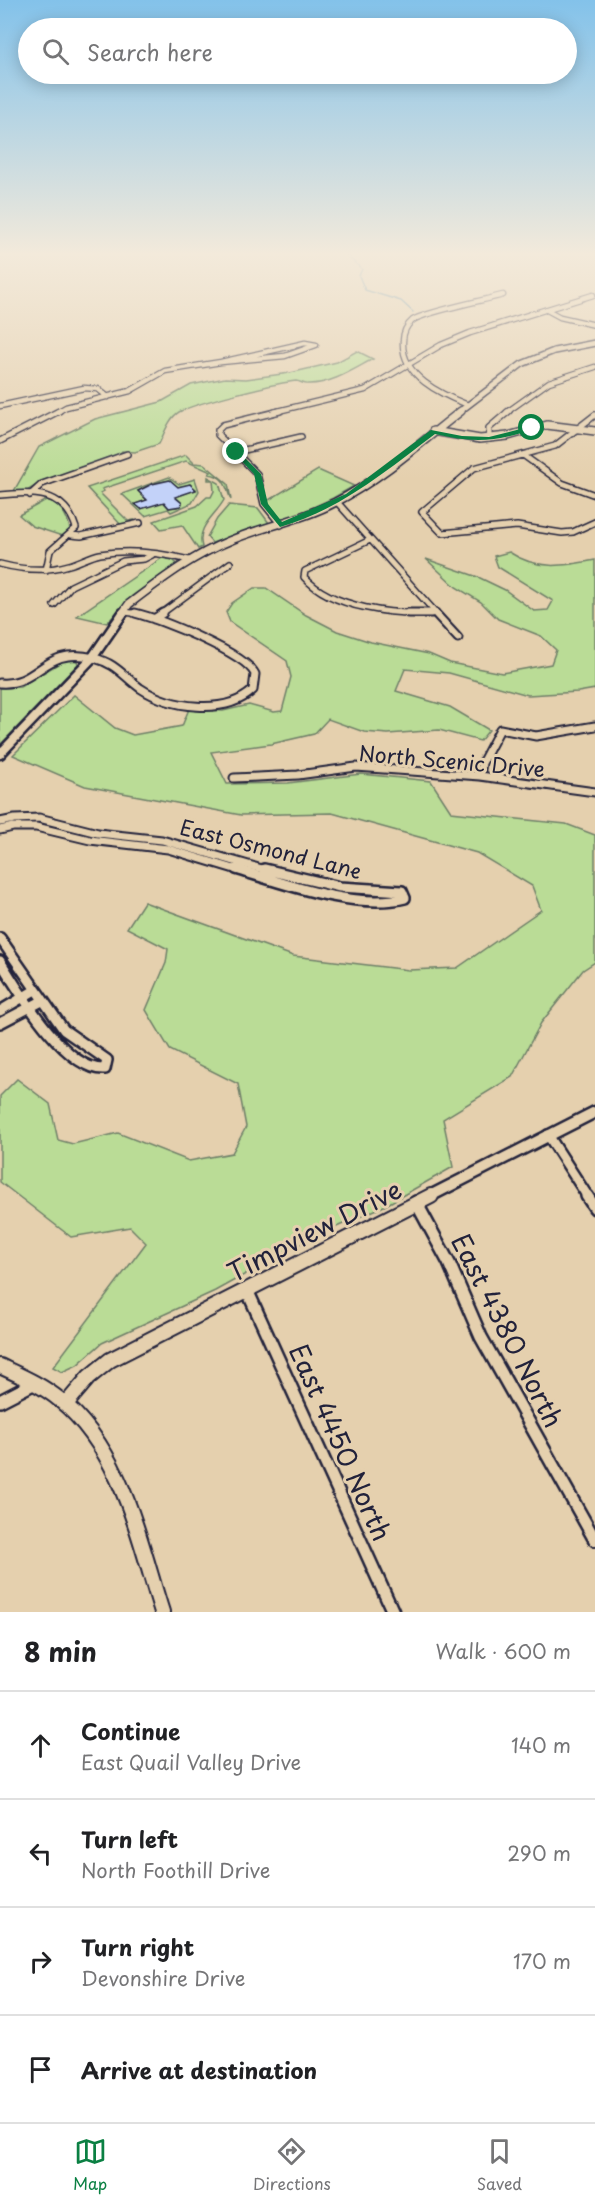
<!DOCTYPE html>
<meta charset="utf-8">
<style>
:root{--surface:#fff;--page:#f6f6f6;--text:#202124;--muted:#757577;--line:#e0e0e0;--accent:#0b8043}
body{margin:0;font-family:"Playpen Sans",sans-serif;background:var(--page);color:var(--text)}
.stop{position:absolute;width:18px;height:18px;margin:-14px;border:4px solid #0b8043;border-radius:50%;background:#fff}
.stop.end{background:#0b8043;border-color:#fff;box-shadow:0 2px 6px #0008}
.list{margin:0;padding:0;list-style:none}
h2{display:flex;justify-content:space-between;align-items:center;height:78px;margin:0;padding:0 24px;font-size:26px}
h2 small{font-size:20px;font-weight:400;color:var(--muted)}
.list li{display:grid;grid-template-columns:39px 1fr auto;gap:18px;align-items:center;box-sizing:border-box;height:108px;padding:0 24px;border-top:2px solid var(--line)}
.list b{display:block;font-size:22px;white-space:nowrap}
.list p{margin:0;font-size:20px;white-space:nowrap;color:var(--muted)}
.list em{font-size:20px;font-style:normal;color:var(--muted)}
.icon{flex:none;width:33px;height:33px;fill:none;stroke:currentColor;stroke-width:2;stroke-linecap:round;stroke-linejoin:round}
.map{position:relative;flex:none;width:595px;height:1612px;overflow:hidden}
.search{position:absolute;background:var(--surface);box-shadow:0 3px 15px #0003;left:18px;right:18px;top:18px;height:66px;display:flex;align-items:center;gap:15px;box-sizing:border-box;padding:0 21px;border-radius:33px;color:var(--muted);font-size:22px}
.sheet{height:510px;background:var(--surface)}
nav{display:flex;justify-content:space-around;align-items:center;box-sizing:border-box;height:84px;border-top:2px solid var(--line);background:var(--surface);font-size:16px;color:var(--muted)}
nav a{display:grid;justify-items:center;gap:3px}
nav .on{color:var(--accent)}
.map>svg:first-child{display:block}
.green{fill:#badc96;stroke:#6e7f68;stroke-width:1.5;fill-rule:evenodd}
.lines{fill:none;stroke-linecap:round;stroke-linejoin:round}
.stream{stroke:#628fa6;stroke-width:1.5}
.building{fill:#c3d2f9;stroke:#22223b;stroke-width:1.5}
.minor-far4-casing{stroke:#22223b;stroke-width:7}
.minor-far3-casing{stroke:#22223b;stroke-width:8}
.minor-far2-casing{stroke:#22223b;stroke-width:11}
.minor-far1-casing{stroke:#22223b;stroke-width:14}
.minor-casing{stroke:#22223b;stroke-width:16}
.tertiary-far4-casing{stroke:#22223b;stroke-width:8}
.tertiary-far3-casing{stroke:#22223b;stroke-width:10}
.tertiary-far2-casing{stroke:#22223b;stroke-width:13}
.tertiary-far1-casing{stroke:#22223b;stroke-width:15}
.tertiary-casing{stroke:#22223b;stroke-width:18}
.minor-far4{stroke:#e5d0ae;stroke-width:4.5}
.minor-far3{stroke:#e5d0ae;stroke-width:5}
.minor-far2{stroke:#e5d0ae;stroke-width:7}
.minor-far1{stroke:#e5d0ae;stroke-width:9}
.minor{stroke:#e5d0ae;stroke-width:11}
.tertiary-far4{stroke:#e5d0ae;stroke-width:5}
.tertiary-far3{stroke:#e5d0ae;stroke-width:7}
.tertiary-far2{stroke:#e5d0ae;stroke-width:8}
.tertiary-far1{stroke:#e5d0ae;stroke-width:10}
.tertiary{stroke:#e5d0ae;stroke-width:14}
.route{fill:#0b8043}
.labels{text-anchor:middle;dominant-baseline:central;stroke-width:6;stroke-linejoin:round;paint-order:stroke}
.street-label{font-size:21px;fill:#22223b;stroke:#e5d0ae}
.near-street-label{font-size:26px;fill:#22223b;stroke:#e5d0ae}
</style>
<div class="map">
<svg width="595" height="1612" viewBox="0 0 595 1612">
<rect width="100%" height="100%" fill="#e5d0ae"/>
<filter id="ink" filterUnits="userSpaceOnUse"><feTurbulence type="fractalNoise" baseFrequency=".0167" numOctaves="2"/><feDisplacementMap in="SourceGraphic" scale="12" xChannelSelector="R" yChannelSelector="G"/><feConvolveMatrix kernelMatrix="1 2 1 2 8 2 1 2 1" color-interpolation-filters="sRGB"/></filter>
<g filter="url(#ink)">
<!-- green -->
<path class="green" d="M357,351L373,359C354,369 332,384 309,384C304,385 300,381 296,381C276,383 195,403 179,412C169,418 164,434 159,444L135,452L122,451L116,457L40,483L27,491H14L39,447L95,419L161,402L191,385L225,378L246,379L290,373L337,362Z
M186,455L194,463L204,464L228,484L231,500C226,487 225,476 209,474L211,472L186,461L102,489L104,491L100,493L128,521L134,520L133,522L121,525L87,488Z
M318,470L354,486L333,498L289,518C276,520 272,512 267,501Z
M169,477L179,484L195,479L199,491L192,503L171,512L168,509L145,516L122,494ZM169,480L178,487L190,484L196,489L176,497L182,503L177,507L169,508L163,502L136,504L147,500L138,491L152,484Z
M208,477L219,483L224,500C215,516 196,527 202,547L198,549L182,525L161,529L154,521L197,506L207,497H211L214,491L213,480H208Z
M46,500C59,502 68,516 70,530L62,536L32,526L19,515Z
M229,505L258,508L269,523L212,543L207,537L217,519Z
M509,552C538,571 563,566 595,560V689L578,692L528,695L449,673L405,669L396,691L450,707L489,730L480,741L439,730L388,734L364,732L328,719L314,734L271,744L211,752L227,784L288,783L361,774L431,781L451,812L566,824L595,835V962L583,970L541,1023L512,1077L443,1119L453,1167L384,1206L307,1240L215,1291L102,1343L77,1365L62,1372L53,1367L146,1243L130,1227L71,1237L0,1182V1096L17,1079L50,1104L58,1140L73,1144L118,1133L189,1161L232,1153L246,1127L238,1084L170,1050L146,1010L166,963L168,949L127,928L144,902L293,956L409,970L457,968L541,910L532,886L477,853L332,813L241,815L85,786L13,755L74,695L115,728L133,735L182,726L189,709L223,711L249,705L274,712L282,711L291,677L287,661L230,622L226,612L232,603L254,588H266L306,615L337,631L371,642L429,654L450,663L502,673L551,664L556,650L541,636L498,619L481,602L456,587L426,559L478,577L505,590L534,611L548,610L553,601L498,567L494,556Z
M162,558L173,560L177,564L132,596L107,623L77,616Z
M66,659L77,661L78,664L0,745V688L20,687Z"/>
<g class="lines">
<!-- stream -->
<path class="stream" d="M344,253L362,269L359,276L365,290L401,301L413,312"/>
</g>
<!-- building -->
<path class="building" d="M170,480L178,487L190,484L196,490L175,497L182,503L181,506L169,508L164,502L141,509L135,504L147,500L138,491L152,484Z"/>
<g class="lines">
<defs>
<path id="minor-far4" d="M547,310L560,317L595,325
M305,343L316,345L285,356L221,362Z
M468,405C440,394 401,376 403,341C403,333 407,325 413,320C425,312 485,300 503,295
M0,406L84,388L98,389L108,397
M57,412L66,407L130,391L165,371L221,362
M274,412L365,390L441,345L470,333L593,295
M507,412L549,382L595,367"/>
<path id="minor-far3" d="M280,411L223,425L218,430V435L257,474L264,504L281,525
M595,415L555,446L474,468L422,512L442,533L517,526L562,533L573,532L595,522
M489,439V428L509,411
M0,441L59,411
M236,452L301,437
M523,455L562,483L595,495
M0,495C33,491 65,491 76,528L50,551L46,570
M30,495L42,484L127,454
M337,502L437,614
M71,535L81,536L140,523
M370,540L305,571L304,577C331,608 396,616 436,612
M0,564C23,570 46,572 69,565C80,562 90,556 100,554C130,549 161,553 189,560
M54,605L71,586L123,561L144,559L152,555
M124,612L141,614
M161,614L230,563"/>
<path id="minor-far2" d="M408,613H431
M435,613L458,638
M154,619L163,613
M0,683C40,686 43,645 94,658C117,664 122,675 140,688C170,708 225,716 253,690L255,674C245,653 160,619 135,613
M480,776L482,763L500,729L536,736L595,726
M234,778L298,775L356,767L480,776L595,792
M0,822L15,819L39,818L98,833L162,840L269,871
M0,830L13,827H36L90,840L168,849L241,871"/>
<path id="minor-far1" d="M236,869C285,884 355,910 405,898L402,891L340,887L264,869
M0,938L64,1030L107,1060L105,1069C66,1072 18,990 0,961
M0,1011L35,990
M0,1023L42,1001
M548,1135L588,1197"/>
<path id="minor" d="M587,1196L595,1208
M416,1202L449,1263L481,1337L595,1540
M247,1290L393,1612
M0,1401L35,1383"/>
<path id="tertiary-far4" d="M459,412L522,364L554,351L595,343"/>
<path id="tertiary-far3" d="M433,431L480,439L508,436L547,425L595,431
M122,614L129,604C161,580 192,556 229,541C264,526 302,520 336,502C381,479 421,442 461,411"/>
<path id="tertiary-far2" d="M0,754L92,658L123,613"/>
<path id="tertiary-far1" d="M428,1197L595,1112"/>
<path id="tertiary" d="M0,1366C21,1376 42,1385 60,1400C122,1450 139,1540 162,1612
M66,1404L89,1377L110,1360L431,1196"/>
</defs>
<!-- minor-far4 casing -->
<use href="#minor-far4" class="minor-far4-casing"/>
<!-- minor-far3 casing -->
<use href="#minor-far3" class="minor-far3-casing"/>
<!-- minor-far2 casing -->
<use href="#minor-far2" class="minor-far2-casing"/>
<!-- minor-far1 casing -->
<use href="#minor-far1" class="minor-far1-casing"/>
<!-- minor casing -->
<use href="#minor" class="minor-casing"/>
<!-- tertiary-far4 casing -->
<use href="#tertiary-far4" class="tertiary-far4-casing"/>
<!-- tertiary-far3 casing -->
<use href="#tertiary-far3" class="tertiary-far3-casing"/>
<!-- tertiary-far2 casing -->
<use href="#tertiary-far2" class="tertiary-far2-casing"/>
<!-- tertiary-far1 casing -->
<use href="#tertiary-far1" class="tertiary-far1-casing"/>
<!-- tertiary casing -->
<use href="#tertiary" class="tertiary-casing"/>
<!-- minor-far4 -->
<use href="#minor-far4" class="minor-far4"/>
<!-- minor-far3 -->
<use href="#minor-far3" class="minor-far3"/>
<!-- minor-far2 -->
<use href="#minor-far2" class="minor-far2"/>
<!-- minor-far1 -->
<use href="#minor-far1" class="minor-far1"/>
<!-- minor -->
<use href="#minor" class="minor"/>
<!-- tertiary-far4 -->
<use href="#tertiary-far4" class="tertiary-far4"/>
<!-- tertiary-far3 -->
<use href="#tertiary-far3" class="tertiary-far3"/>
<!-- tertiary-far2 -->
<use href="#tertiary-far2" class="tertiary-far2"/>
<!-- tertiary-far1 -->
<use href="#tertiary-far1" class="tertiary-far1"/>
<!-- tertiary -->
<use href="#tertiary" class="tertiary"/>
</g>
</g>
<!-- sky -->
<linearGradient id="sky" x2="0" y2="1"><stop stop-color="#83c2ea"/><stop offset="0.53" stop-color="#f3eadb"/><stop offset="1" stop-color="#f3eadb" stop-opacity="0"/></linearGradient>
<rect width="595" height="479" fill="url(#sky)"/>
<!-- route -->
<path class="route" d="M532,426L534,429C496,442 473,443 435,434C386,471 340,510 280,527L261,504L254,474L233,452L238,451L261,474L268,504L282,522L346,494L431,430L462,436L489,437Z"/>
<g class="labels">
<!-- street labels -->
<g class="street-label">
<text transform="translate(452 760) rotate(5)">North Scenic Drive</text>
<text transform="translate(271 848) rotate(14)">East Osmond Lane</text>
</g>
<!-- near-street labels -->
<g class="near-street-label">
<text transform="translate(314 1230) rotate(-27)">Timpview Drive</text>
<text transform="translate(508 1330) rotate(63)">East 4380 North</text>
<text transform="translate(341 1442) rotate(66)">East 4450 North</text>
</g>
</g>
</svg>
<div class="stop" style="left:532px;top:428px"></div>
<div class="stop end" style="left:236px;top:452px"></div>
<div class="search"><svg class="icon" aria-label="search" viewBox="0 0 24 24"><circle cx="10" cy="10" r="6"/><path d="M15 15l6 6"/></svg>Search here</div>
</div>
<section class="sheet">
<h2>8 min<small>Walk · 600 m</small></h2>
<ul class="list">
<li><svg class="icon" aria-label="ahead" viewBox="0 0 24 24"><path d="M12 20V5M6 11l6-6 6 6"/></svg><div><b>Continue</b><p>East Quail Valley Drive</p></div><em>140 m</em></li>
<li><svg class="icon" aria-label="left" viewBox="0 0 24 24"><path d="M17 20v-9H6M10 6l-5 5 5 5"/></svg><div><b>Turn left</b><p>North Foothill Drive</p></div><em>290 m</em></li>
<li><svg class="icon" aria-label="right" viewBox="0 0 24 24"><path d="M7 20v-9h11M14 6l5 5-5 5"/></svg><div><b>Turn right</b><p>Devonshire Drive</p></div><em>170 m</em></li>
<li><svg class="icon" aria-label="arrive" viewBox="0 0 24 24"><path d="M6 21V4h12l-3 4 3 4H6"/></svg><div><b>Arrive at destination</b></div></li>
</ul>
</section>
<nav>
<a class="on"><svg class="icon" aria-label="map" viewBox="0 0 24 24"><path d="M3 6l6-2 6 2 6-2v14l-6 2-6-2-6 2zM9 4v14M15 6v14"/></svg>Map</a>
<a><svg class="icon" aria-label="directions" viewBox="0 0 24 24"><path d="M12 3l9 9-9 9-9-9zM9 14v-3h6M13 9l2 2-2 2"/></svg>Directions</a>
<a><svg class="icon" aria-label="saved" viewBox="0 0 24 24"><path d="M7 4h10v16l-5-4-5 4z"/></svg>Saved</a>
</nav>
